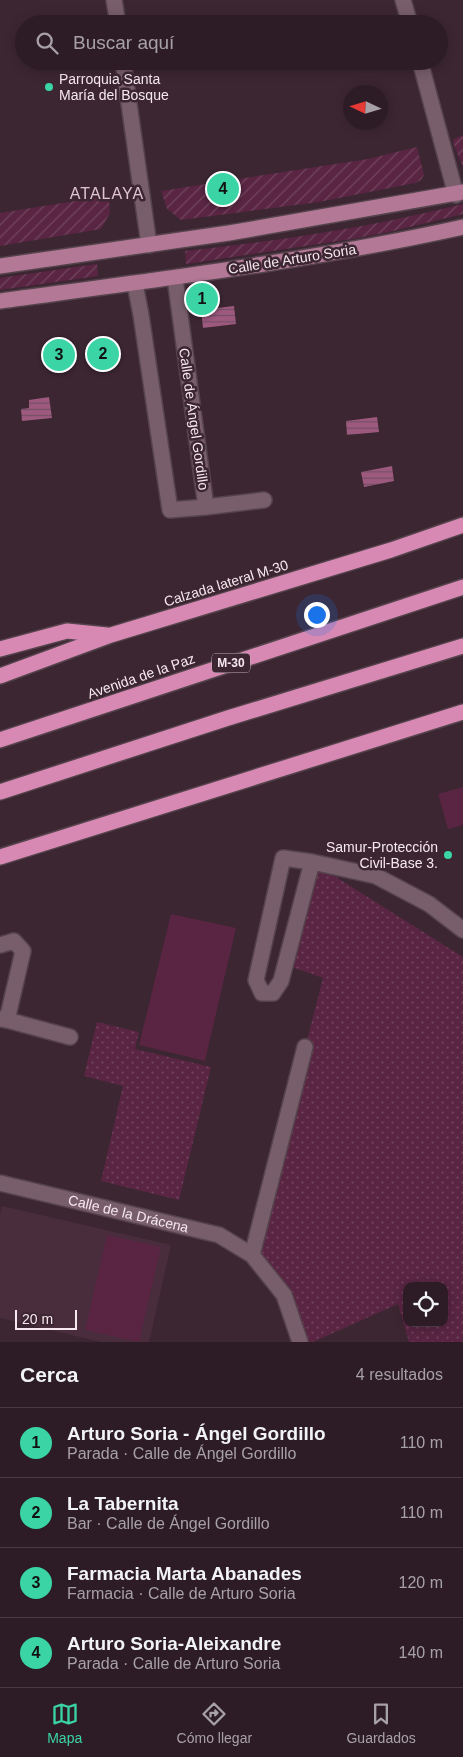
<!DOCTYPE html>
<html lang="es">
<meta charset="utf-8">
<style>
:root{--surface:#2d1c26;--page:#35252e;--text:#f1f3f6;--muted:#a7a1a7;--line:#483a43;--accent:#3bd4a4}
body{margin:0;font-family:Helvetica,sans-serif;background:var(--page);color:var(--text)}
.controls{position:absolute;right:15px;bottom:15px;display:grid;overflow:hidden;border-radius:10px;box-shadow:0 2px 12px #0003}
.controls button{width:45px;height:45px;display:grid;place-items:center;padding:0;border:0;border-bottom:1px solid var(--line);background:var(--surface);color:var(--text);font:25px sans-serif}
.compass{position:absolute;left:343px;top:85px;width:45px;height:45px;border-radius:50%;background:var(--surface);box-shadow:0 2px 12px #0003;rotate:274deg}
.scale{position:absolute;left:15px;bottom:12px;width:62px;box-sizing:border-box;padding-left:5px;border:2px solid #f7e8ef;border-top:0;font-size:14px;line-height:18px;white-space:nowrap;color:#f7e8ef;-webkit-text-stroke:4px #3c2632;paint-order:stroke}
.you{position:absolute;left:316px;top:614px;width:18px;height:18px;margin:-12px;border:4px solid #fff;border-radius:50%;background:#1a73e8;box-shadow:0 0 0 8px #1a73e833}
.badge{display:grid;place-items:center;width:32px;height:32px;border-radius:50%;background:var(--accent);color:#111;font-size:16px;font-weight:700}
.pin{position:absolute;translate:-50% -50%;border:2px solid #fff;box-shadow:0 1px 5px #0006}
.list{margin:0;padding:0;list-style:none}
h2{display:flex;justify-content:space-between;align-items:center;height:65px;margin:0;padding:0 20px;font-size:21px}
h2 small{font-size:16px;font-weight:400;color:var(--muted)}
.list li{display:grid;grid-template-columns:32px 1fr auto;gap:15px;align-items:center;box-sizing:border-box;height:70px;padding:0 20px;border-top:1px solid var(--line)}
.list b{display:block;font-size:19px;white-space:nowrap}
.list p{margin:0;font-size:16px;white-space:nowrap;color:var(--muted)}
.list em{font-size:16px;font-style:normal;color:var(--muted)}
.icon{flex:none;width:28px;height:28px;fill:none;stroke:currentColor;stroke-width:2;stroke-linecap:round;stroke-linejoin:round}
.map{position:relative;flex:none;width:463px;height:1342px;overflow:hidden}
.search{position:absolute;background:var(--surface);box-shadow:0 2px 12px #0003;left:15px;right:15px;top:15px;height:55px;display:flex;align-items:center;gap:12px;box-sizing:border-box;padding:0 18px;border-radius:28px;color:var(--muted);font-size:19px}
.sheet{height:345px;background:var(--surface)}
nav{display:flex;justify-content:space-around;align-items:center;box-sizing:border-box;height:70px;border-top:1px solid var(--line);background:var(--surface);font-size:14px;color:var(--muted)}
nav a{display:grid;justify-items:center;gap:2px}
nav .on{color:var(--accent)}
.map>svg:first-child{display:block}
.built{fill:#492d3c}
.park{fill:url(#park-dots);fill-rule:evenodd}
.garden{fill:url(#garden-furrows)}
.pitch{fill:#592543}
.water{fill:url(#water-rules)}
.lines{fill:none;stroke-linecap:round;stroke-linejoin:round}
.minor-casing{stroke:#55434c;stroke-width:18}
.major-casing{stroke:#55434c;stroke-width:18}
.highway-casing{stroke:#55434c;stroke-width:18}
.minor{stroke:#785e6b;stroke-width:15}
.major{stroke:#b27896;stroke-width:15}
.highway{stroke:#d889b3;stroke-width:15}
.poi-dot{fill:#3bd4a4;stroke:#3c2632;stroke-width:2}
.labels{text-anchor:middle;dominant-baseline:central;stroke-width:5;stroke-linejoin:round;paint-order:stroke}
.shield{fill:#3c2632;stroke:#bfaeb6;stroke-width:1}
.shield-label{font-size:12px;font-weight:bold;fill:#f7e8ef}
.poi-label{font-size:14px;fill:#f7e8ef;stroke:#3c2632;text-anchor:start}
.street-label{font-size:14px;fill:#f7e8ef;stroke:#3c2632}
.quarter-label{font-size:16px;letter-spacing:1px;fill:#e0c3d1;stroke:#3c2632}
</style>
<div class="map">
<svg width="463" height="1342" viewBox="0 0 463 1342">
<defs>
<pattern id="park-dots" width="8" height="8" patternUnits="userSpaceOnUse" patternTransform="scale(1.25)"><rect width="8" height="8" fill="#592543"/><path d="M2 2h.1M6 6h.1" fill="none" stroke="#72455e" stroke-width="1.8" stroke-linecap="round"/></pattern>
<pattern id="garden-furrows" width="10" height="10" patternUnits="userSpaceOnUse" patternTransform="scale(1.25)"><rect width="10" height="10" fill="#592543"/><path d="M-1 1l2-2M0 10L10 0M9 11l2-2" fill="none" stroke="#72455e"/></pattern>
<pattern id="water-rules" width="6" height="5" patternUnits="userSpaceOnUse" patternTransform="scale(1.25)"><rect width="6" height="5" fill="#9e597f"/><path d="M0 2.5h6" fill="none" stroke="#745064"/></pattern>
</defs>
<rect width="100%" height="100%" fill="#3c2632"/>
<!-- built -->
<path class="built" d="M2,1206L171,1245L149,1342H101L0,1318V1215Z"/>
<!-- park -->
<path class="park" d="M312,862L463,957V1342H409L398,1304L313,1342H298L252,1255L323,978L286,965ZM407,1286H444V1323H407Z
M97,1022L139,1032L135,1049L211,1067L179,1200L101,1181L123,1086L84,1076Z"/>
<!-- garden -->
<path class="garden" d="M463,135V167L453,143L454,139Z
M417,147L424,175L421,180L415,183L319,202L181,220L167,209L161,191L368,159Z
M100,197L109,199L110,213L101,229L0,246V213Z
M463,204V214L389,232L352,239L186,264L185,251C279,241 372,227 463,204Z
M97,264L98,276L0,290V278Z"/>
<!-- pitch -->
<path class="pitch" d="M463,787V825L448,829L438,794Z
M171,914L236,928L205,1061L139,1045Z
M107,1235L161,1247L139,1342L85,1330Z"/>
<!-- water -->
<path class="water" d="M234,306L236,324L203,328L201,310Z
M49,397L52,418L22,421L21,409L29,408V400Z
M377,417L379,432L347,435L346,421Z
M392,466L394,481L364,487L361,472Z"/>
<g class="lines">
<defs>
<g id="minor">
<path d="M114,0L118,24"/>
<path d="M403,0L410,24"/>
<path d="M123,61L149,245"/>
<path d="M420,61L456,195"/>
<path d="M135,284L141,315L170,510L206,507L175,278"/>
<path d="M206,507L264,500"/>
<path d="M312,862L281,981L273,993H262L256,980L283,858L312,862L376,876L429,904L463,930"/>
<path d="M0,945L14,941L23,951L7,1020L0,1019"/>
<path d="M7,1020L70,1037"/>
<path id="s1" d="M0,1183L219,1235L252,1255L284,1295L300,1342"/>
<path d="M252,1255L305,1047"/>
</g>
<path id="major" d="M0,266L229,233L463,192
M0,301C155,280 310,261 463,227"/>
<path id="highway" d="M0,649L67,631L107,635
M0,676L111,635L391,550L463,525
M0,740L463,587
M0,792L228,718L463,646
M0,857L463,712"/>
</defs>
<!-- minor casing -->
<use href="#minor" class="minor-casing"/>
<!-- major casing -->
<use href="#major" class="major-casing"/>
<!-- highway casing -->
<use href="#highway" class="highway-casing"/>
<!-- minor -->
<use href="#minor" class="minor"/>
<!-- major -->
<use href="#major" class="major"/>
<!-- highway -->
<use href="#highway" class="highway"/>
</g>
<!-- markers -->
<g class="poi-dot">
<circle cx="49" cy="87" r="5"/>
<circle cx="448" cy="855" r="5"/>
</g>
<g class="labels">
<!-- shield labels -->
<rect class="shield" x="212" y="653.5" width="38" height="19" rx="4"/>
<g class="shield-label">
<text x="231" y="663">M-30</text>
</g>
<!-- poi labels -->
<g class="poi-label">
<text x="59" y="79">Parroquia Santa<tspan x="59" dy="16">María del Bosque</tspan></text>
<text x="438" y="847" text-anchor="end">Samur-Protección<tspan x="438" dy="16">Civil-Base 3.</tspan></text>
</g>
<!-- street labels -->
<g class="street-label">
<text transform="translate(292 259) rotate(-9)">Calle de Arturo Soria</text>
<text transform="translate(194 419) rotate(82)">Calle de Ángel Gordillo</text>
<text transform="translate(226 583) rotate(-17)">Calzada lateral M-30</text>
<text transform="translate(141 676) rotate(-19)">Avenida de la Paz</text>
<text stroke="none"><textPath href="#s1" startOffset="132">Calle de la Drácena</textPath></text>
</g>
<!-- quarter labels -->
<g class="quarter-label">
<text x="107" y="193">ATALAYA</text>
</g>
</g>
</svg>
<div class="controls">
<button><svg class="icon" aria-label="locate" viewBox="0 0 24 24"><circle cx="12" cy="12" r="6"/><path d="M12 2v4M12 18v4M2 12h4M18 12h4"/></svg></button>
</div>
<svg class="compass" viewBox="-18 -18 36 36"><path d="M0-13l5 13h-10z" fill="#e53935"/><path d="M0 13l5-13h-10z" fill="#a7a1a7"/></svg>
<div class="scale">20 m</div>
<div class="you"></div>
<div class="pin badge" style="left:202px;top:299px">1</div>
<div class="pin badge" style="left:103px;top:354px">2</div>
<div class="pin badge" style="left:59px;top:355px">3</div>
<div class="pin badge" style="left:223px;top:189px">4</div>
<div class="search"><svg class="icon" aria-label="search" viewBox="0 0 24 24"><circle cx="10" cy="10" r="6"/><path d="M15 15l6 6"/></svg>Buscar aquí</div>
</div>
<section class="sheet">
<h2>Cerca<small>4 resultados</small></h2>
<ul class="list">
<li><span class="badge">1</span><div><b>Arturo Soria - Ángel Gordillo</b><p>Parada · Calle de Ángel Gordillo</p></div><em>110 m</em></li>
<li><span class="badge">2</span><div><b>La Tabernita</b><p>Bar · Calle de Ángel Gordillo</p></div><em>110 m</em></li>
<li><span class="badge">3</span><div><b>Farmacia Marta Abanades</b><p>Farmacia · Calle de Arturo Soria</p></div><em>120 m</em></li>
<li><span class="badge">4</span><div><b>Arturo Soria-Aleixandre</b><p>Parada · Calle de Arturo Soria</p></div><em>140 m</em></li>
</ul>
</section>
<nav>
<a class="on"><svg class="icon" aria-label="map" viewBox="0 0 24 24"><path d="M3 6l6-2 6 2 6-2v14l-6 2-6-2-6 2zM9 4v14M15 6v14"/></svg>Mapa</a>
<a><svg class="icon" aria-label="directions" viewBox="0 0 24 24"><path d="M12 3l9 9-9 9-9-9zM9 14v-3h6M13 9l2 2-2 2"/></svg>Cómo llegar</a>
<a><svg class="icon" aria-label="saved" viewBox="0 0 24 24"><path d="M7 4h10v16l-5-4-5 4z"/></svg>Guardados</a>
</nav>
